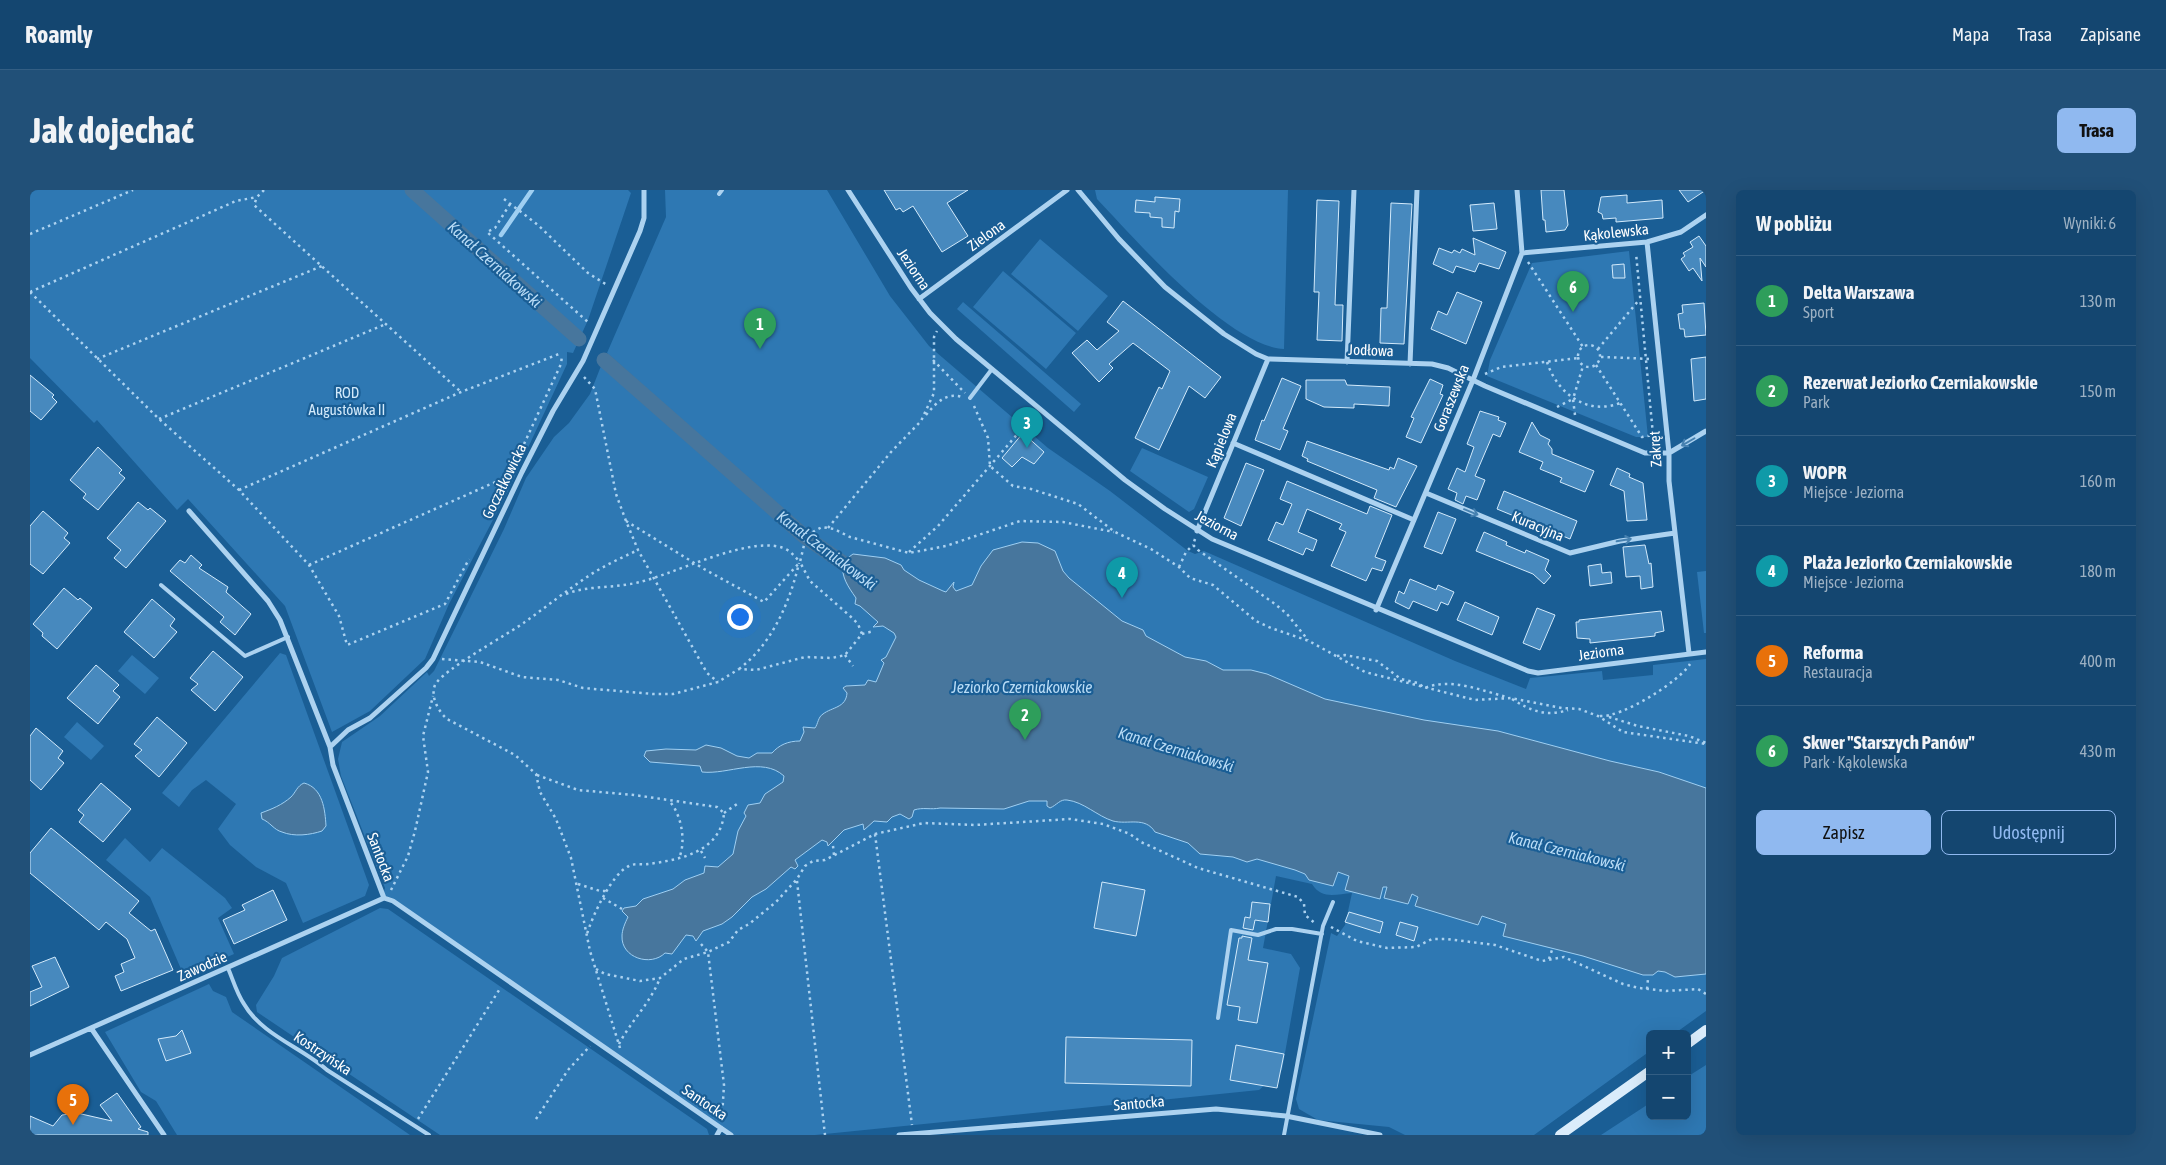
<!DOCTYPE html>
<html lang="pl">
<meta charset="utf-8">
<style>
:root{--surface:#144670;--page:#215078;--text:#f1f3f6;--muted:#9db1c3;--line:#335e83;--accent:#90b9f0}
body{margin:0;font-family:"Asap Condensed",sans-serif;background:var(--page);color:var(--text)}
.controls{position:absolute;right:15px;bottom:15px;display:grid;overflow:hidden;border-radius:8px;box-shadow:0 5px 20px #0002}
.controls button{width:45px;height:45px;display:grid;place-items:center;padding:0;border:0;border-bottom:1px solid var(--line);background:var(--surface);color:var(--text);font:25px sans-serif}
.you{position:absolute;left:709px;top:426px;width:18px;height:18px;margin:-12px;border:4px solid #fff;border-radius:50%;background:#1a73e8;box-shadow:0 0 0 8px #1a73e833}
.badge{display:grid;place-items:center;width:32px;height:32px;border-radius:50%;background:var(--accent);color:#fff;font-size:16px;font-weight:700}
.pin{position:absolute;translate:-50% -41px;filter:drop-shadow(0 1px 2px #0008)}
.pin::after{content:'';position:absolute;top:26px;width:18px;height:15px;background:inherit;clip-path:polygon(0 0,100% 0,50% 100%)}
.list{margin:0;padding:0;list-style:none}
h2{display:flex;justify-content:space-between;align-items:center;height:65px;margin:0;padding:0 20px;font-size:21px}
h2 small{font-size:16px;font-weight:400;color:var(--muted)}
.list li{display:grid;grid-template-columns:32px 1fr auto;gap:15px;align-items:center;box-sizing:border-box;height:90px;padding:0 20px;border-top:1px solid var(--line)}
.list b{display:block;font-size:19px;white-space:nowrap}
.list p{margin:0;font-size:16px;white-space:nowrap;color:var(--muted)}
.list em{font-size:16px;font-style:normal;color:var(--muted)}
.actions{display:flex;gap:10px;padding:15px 20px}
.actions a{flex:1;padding:11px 0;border:1px solid var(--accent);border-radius:8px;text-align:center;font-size:18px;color:var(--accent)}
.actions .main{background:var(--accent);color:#111}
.map{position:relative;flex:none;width:1676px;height:945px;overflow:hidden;border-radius:8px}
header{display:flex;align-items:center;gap:30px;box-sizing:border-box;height:70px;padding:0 25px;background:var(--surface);border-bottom:1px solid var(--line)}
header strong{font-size:24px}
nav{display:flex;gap:28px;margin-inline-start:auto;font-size:18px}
.intro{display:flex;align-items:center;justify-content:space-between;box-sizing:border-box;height:120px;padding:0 30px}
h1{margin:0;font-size:35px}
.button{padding:12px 22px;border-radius:8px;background:var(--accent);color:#111;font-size:18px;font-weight:700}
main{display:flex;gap:30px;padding:0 30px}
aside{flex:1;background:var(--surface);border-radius:8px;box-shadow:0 5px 20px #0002}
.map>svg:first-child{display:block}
.green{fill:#2e78b3}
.water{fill:#47769d;stroke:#9fcff2}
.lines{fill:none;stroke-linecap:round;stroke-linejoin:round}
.stream{stroke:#9fcff2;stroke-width:4.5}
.canal{stroke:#47769d;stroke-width:15}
.building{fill:#4789be;stroke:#d3eafb}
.path{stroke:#acd2f0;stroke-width:2.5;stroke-dasharray:2.5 4;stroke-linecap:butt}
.lane{stroke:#acd2f0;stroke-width:4}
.street{stroke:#acd2f0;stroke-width:5}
.secondary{stroke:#daecfb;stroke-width:10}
.oneway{stroke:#4681b0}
.labels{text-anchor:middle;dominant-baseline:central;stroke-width:4.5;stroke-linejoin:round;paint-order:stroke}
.street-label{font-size:15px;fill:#fff;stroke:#1a5e95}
.park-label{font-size:15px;fill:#d3eafb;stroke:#1a5e95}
.water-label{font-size:16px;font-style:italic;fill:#b9dcf6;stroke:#1a5e95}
</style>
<header>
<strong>Roamly</strong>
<nav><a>Mapa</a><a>Trasa</a><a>Zapisane</a></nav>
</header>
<div class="intro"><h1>Jak dojechać</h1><a class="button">Trasa</a></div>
<main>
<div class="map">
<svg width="1676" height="945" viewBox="0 0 1676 945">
<rect width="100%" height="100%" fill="#1a5e95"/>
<!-- green -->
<path class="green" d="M0,0H598L601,3L558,130L543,163L537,162V174L477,303L419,414L395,469L340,521L302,542L255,416L158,309L147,320L67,230L64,233L0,168Z
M635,0H797L860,106L899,156L1018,258L1080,301L1158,361L1165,364L1174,361L1425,471L1496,499L1500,488L1572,481L1573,490L1623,485V475L1676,469V821L1644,844H1620V861L1504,945H1375L1359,937L1288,930L1269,919L1266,909L1301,743L1307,746L1315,735L1322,703C1306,704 1292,710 1282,694L1246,686L1233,758L1261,764L1270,778L1252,880L1229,900L785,945H701L353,705L355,698L311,586L308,569L312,552L350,526L397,482L399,486L404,481L474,339L496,288L524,247L539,233L560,204L571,176L770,351L777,341L577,163L636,27Z
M1065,0H1258L1254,159C1198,156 1105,49 1067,9Z
M1010,49L1078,106L1048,141L981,84Z
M1599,61L1618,247H1606L1457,186L1460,170L1502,73Z
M973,81L1046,143L1016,179L943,117Z
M933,112L1051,214L1044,222L927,119Z
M1112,258L1178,287L1164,319L1159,322L1100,281Z
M1676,381V443H1674L1667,382Z
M250,463L256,465L339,695L335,706L273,733L256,693L226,677L200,655L188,639L206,614L176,590L162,600L149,617L132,603Z
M102,465L129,488L115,504L88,481Z
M47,532L74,556L61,570L34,547Z
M95,648L120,672L132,658L195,708L202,718L188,728L204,764L154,786L120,707L76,670Z
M350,718L358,719L677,939L679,945H410L227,822L226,815L244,786L252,768Z
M179,794L183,801L196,807L202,822L380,945H147L126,911L111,902L75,842Z
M1676,875V945H1571L1620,913V926H1657V887Z"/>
<!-- water -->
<path class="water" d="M992,352L1008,353L1025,361L1033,381L1039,388L1092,431L1113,440L1116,446L1155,467L1176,471L1193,480H1221L1237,484L1295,509L1394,530L1468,541L1580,571L1629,582L1676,598V784L1645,787L1635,782L1628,781L1623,785H1613L1553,766L1473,746L1476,734L1452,726L1448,735L1385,716L1388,707L1382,704L1378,714L1354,708L1357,697H1353L1350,709L1315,700L1319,686L1308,682L1303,696L1279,690L1275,684L1265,680L1227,669L1217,672L1203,667L1170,664L1158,653L1125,642C1115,626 1098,635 1083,631C1067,626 1054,612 1037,610C1030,609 1027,615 1020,618L1017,616V611H999L974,619L910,618C901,620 893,617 884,620L882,627L879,629L870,624L862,627L857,632L844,631L834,640L833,634L814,640L798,656L797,652L792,650L765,670L768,676L765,679L761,677L736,699L722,707L702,727L692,734L673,741L666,751L663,746L656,745L642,764L635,763C621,777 591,768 592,746C592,740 595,733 598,727L592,721L594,718L606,716L613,709L643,699L655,690L674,683L675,676L688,677L703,664L708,641L716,626L714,623L718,615L730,613L735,604L753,592L754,586C732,566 698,585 672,582L670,576L620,572L614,566L616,561L636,559L666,560L676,555L691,558L707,566L719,568L727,563H742C749,555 758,551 770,551L774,542L773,537L785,538C788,534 788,527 793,524C802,517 816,518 817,503L813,498L816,496L835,495L838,490L846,492L854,473L851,470L856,467L866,447L864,443L853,436L843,437L848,432L830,416L825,414L826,408C817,395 812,388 812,372L823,364L855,368L871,375L874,380L889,390L913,401L916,402L924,392L923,397L926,401L942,395L951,376L963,360Z
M274,593C293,598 295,620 296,636L292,641C280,645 264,647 252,642C244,640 240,632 232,629L231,623C242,619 252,615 261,607C266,602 267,596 274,593Z"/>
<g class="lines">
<!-- stream -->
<path class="stream" d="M471,45L502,0"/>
<!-- canal -->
<path class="canal" d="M382,0L549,149
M574,170L774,346L829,384"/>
</g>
<!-- building -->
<path class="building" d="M854,0H938L917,13L938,46L912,62L883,16L873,22L870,18L866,20Z
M1511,0H1534L1538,35L1535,40L1516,42L1515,30H1513Z
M1649,0H1676L1658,12Z
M1597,5V13L1632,10L1633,28L1586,32V28L1573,29L1572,24L1568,22L1571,7Z
M1125,7L1150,9L1149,22L1145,21L1144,38L1132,37V28L1120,27V23L1105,22L1106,10L1125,12Z
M1287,10L1309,11L1305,115H1313L1312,151L1287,150L1289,102H1284Z
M1361,13L1382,14L1374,154L1350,153L1351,118H1357Z
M1464,13L1467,39L1443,41L1440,15Z
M1669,46L1676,56V77L1670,68L1672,91L1663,78L1659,81L1651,69L1655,66L1653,63L1663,57L1660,52Z
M1443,48L1476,62L1469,79L1449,73L1445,82L1426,76L1423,83L1403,74L1409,58L1422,63L1424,60L1430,63L1432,59L1445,65Z
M1594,74L1595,88H1583L1582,75Z
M1427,102L1452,112L1436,154L1401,139L1408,121L1417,125Z
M1093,111L1191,187L1175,208L1159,196L1129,260L1105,248L1129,197L1132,199L1140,181L1103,153L1079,174L1083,178L1069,192L1042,163L1057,150L1067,160L1089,141L1077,132Z
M1674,113L1676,145L1655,147L1654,139H1650L1648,124L1653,123L1652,115Z
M1676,167V209L1664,211L1661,169Z
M0,185L24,205L22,207L27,212L11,230L0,221Z
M1252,188L1271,196L1253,239L1258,241L1250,260L1225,250L1232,230L1234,231Z
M1400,189L1413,195L1410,204L1413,205L1391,253L1376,247L1384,228L1381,227Z
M1276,190H1315L1317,195L1360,197L1359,216L1324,214V218L1294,217L1276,209Z
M1450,221L1469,227L1468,230L1476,233L1470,247L1463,244L1445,286L1455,290L1447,310L1436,306L1433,314L1425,310L1427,303L1418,299L1427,278L1435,282L1444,257L1437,254Z
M1502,232L1510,245L1520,250L1518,254L1522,259V264L1564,281L1555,302L1530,292L1532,288L1510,279L1513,272L1489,262Z
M993,243L1014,262L1004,274L992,267L982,277L972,268Z
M1277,251L1359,280L1360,277L1364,279L1368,268L1387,276L1366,317L1344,308L1347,300L1277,271L1278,269L1272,266Z
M68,257L92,280L89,283L95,288L68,320L53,308L56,304L40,290Z
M1216,273L1234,280L1211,336L1194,328Z
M1587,278L1600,284L1599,287L1613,293L1617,330L1597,331L1594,301L1580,295Z
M1257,291L1337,324L1340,316L1362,325L1345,367L1356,371L1352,381L1342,378L1336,391L1301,376L1316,342L1309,339L1312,334L1277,319L1268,342L1287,350L1283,361L1276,358L1273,365L1238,350L1246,332L1253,335L1262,314L1250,309Z
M1474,301L1547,331L1540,349L1467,319Z
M108,312L118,320L120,318L136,331L96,378L84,368L91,360L77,348Z
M13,321L38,343L34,348L40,353L13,384L0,374V336Z
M1408,322L1426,329L1412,364L1394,357Z
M1454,342L1477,352L1476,355L1495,363L1496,360L1519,370L1515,380L1521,386L1514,394L1503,384L1446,361Z
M1615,355L1619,374L1621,373L1623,397L1611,399L1610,386L1596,387L1593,357Z
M161,365L172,375L169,378L198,397L196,402L221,424L205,445L190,432L194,427L140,381L150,370L155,373Z
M1571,374L1572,383L1581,382L1582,393L1560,396L1558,376Z
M1380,389L1406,400L1408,395L1424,402L1418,415L1411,412L1407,421L1383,411L1379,419L1365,412L1369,401L1374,404Z
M34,398L48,410L50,408L62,418L27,459L12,446L13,443L3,434Z
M122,409L145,429L140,436L147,442L124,468L94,442Z
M1435,412L1469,427L1462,445L1427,430Z
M1507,418L1525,425L1510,460L1493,453Z
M1631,421L1634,441L1625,443V446L1560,453V449L1547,448L1546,432H1549V430Z
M183,461L213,487L185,521L161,500L168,494L160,488Z
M66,475L89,495L83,501L90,507L68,534L37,508Z
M127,527L157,553L129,587L105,566L112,560L104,554Z
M6,538L33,561L28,568L34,573L11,600L0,590V546Z
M71,593L101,619L73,652L49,632L54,625L48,620Z
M21,638L109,711L99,723L121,741L125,739L143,780L91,801L85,786L94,782L91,774L105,768L97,749L76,732L69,740L0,683V663Z
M1072,692L1115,700L1106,746L1064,738Z
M243,700L257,730L204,754L193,730L215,720L212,715Z
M1222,712L1240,714L1238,732L1225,730L1223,740L1213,738L1215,727L1220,728Z
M1319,722L1353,732L1350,743L1315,732Z
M1370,732L1388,737L1384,751L1366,745Z
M1212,746L1222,748L1218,770L1238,773L1227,833L1208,830L1210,817L1197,815L1209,748H1212Z
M25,767L39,797L0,816V802L12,797L2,776Z
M152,840L161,863L136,871L128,849L146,846Z
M1036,847L1162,850L1161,896L1035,893Z
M1206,855L1254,864L1247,898L1200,890Z
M87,903L111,937L108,939L118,942V945H0V926L23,936L32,925L47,923L82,931L70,915Z"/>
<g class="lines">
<!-- path -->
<path class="path" d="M234,0L227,7L224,15L431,202
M474,9L508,35L558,83L577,95
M480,14L465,38L457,42L559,133
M0,44L103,0
M1498,72L1553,157
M0,102L129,229L209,300L279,375L309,426L317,455L415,414L439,369
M0,102L206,11L227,7
M1548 166a11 11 0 1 1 22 0a11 11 0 1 1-22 0Z
M1568,159L1609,110
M1571,167L1622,169
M67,169L292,76
M903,170L935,203
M1517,172C1527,203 1557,226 1590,213
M1566,175L1612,247L1623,245L1606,63
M1455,184L1471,177L1548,168
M554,187L565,199L586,304L596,331L608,360L677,483L688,492
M944,216L958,248L960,276L983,296L1001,299L1048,314L1085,342L1121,359L1149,377L1160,388L1183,395L1226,431L1241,438L1279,451L1335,482L1445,510L1481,508L1532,518L1549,519L1568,526L1593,542L1676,554
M1527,217L1543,209
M896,225C906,213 916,202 932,207
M1545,225L1543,209L1553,176
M129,229L356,134
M494,254L531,174L532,166
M209,300L431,202L529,164
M596,331L674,379L734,412L770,372
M798,338L861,262L891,231L904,203V147L907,141
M1165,349L1163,355L1168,360L1245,414L1257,424L1278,450
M879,362L908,336L1003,226
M279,375L479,286
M1149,377L1156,362L1163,355
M536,404C557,396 578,398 600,394C638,389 726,339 759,361C763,364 766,368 770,372
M832,444L844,441
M815,465L823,476
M1307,466L1315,465L1347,471L1371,489L1388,493L1395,498C1421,487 1452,501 1477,507
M412,469L450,472L492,487L528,490L553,498L623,504H643L688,492L709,479L726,480L775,467L802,468L815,465L832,444L828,434L820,426L780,391L770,372L775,351L781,343L792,337L804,339L820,347L879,363L916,356L990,331L1033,332L1084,342
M709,479C742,454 760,412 769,373
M1482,509C1501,521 1516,527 1538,520
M1570,526C1591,528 1649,492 1660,474
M1579,527L1608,536L1659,546L1676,553
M507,585L548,600L604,605L687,617L694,623C691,662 649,670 618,674C612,675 604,673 599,676C582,683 562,727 557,744
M641,613C652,627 656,653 649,668
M694,623L707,614
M845,644L882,935
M803,656L804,665
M671,661L675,668
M767,691L795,945
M548,694L570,701H577
M361,700L378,666L385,641L398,582L393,546L403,506
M573,708L592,719
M1301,737L1327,751L1357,758L1386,757L1402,749H1417L1465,755L1512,771L1534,767L1593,794L1609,798L1636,801L1668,799L1676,804
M671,754L678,762L694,895L692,927
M1519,769L1522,760
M566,779L575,784L610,791L630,788L654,769L678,762L699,752L708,740L719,734L746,712L767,689L775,676L783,671L795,670L845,644L894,633L945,635L1040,629L1073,634L1100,644L1111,652L1168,678L1268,707L1274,714L1275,725L1286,734
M1617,799L1618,789
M589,854C601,831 621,812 630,788
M590,858L560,761L541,668L526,629L510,602L506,584L485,565L417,529C409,522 400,507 405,495C411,481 480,443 495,432C516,417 536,401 557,387C573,376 591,368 608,360
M388,929L471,797
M506,929L538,880L560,856"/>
<!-- lane -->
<path class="lane" d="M689,4L692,0
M940,208L962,179
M131,395L215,466L258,447
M198,778C203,790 207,804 214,814C232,845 271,857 297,880L399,945
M1188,828L1201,740L1228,745L1246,739H1262L1292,744
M1254,945L1293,736L1303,712"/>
<!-- street -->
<path class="street" d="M818,0L881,98L900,123L926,149L1095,290L1135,319L1182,349L1498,481L1508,483L1676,462
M1048,0L1089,49L1135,97L1194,144L1226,164L1238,169L1402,174L1418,178L1455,196L1615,263H1639L1676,241
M1617,52L1639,263V291L1659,463
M1492,63L1617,52L1651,42L1676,25
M889,109L1037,0
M1317,172L1324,0
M1380,174L1387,0
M1203,253L1384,330
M1396,303L1540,363L1590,351L1645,343
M159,321L238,411L250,430L300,557L303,575L354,708L363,711L701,945
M1167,341L1238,169
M1346,420L1443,190L1492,63L1487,0
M300,557L318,540L340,528L396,478L403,469L492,282L523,221L553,171L610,41L614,28V0
M61,838L134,945
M0,865L354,708
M687,945L691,938
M869,945L1186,919L1256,926L1350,945"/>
<!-- secondary -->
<path class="secondary" d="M1657,854L1676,840
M1530,945L1620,881"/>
</g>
<!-- one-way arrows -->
<defs><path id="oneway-shaft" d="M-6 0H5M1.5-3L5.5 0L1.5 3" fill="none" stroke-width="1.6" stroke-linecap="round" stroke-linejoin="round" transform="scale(1.25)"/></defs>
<g class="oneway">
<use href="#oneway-shaft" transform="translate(1658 252) rotate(150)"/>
<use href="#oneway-shaft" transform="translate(1441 322) rotate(22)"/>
<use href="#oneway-shaft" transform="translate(1594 350) rotate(-10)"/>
</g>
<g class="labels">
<!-- street labels -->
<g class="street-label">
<text transform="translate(1586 42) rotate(-6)">Kąkolewska</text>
<text transform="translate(956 45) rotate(-36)">Zielona</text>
<text transform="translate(884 79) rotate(56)">Jeziorna</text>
<text transform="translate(1341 160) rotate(2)">Jodłowa</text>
<text transform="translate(1421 208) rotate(-68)">Goraszewska</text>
<text transform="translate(1191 250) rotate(-68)">Kąpielowa</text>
<text transform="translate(1625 259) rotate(-93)">Zakręt</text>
<text transform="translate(474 291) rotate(-64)">Goczałkowicka</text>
<text transform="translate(1187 335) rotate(28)">Jeziorna</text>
<text transform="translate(1508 336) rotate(23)">Kuracyjna</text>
<text transform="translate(1571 462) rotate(-8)">Jeziorna</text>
<text transform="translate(351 667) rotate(69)">Santocka</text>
<text transform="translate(172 776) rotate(-24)">Zawodzie</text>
<text transform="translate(293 863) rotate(34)">Kostrzyńska</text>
<text transform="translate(675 912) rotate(34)">Santocka</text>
<text transform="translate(1109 913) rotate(-5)">Santocka</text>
</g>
<!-- park labels -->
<g class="park-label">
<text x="317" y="202">ROD<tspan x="317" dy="17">Augustówka II</tspan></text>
</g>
<!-- water labels -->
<g class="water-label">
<text transform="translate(465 74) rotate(42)">Kanał Czerniakowski</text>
<text transform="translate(797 360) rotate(37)">Kanał Czerniakowski</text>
<text x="992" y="497">Jeziorko Czerniakowskie</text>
<text transform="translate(1146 559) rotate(17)">Kanał Czerniakowski</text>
<text transform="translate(1537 661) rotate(14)">Kanał Czerniakowski</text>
</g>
</g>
</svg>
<div class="controls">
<button>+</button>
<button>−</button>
</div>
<div class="you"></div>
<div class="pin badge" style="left:730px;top:159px;background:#2e9e5b">1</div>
<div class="pin badge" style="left:995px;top:550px;background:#2e9e5b">2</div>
<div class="pin badge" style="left:997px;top:258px;background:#0f9aa8">3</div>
<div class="pin badge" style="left:1092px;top:408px;background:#0f9aa8">4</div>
<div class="pin badge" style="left:43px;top:935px;background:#e8710a">5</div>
<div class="pin badge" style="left:1543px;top:122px;background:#2e9e5b">6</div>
</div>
<aside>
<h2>W pobliżu<small>Wyniki: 6</small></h2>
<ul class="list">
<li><span class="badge" style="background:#2e9e5b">1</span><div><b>Delta Warszawa</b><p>Sport</p></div><em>130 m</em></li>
<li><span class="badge" style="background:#2e9e5b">2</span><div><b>Rezerwat Jeziorko Czerniakowskie</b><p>Park</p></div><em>150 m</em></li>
<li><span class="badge" style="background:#0f9aa8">3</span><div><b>WOPR</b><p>Miejsce · Jeziorna</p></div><em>160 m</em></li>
<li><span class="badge" style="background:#0f9aa8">4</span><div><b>Plaża Jeziorko Czerniakowskie</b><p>Miejsce · Jeziorna</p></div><em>180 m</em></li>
<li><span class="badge" style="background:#e8710a">5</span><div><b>Reforma</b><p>Restauracja</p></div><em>400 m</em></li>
<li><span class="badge" style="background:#2e9e5b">6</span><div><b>Skwer &quot;Starszych Panów&quot;</b><p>Park · Kąkolewska</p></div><em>430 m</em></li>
</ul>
<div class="actions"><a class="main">Zapisz</a><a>Udostępnij</a></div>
</aside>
</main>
